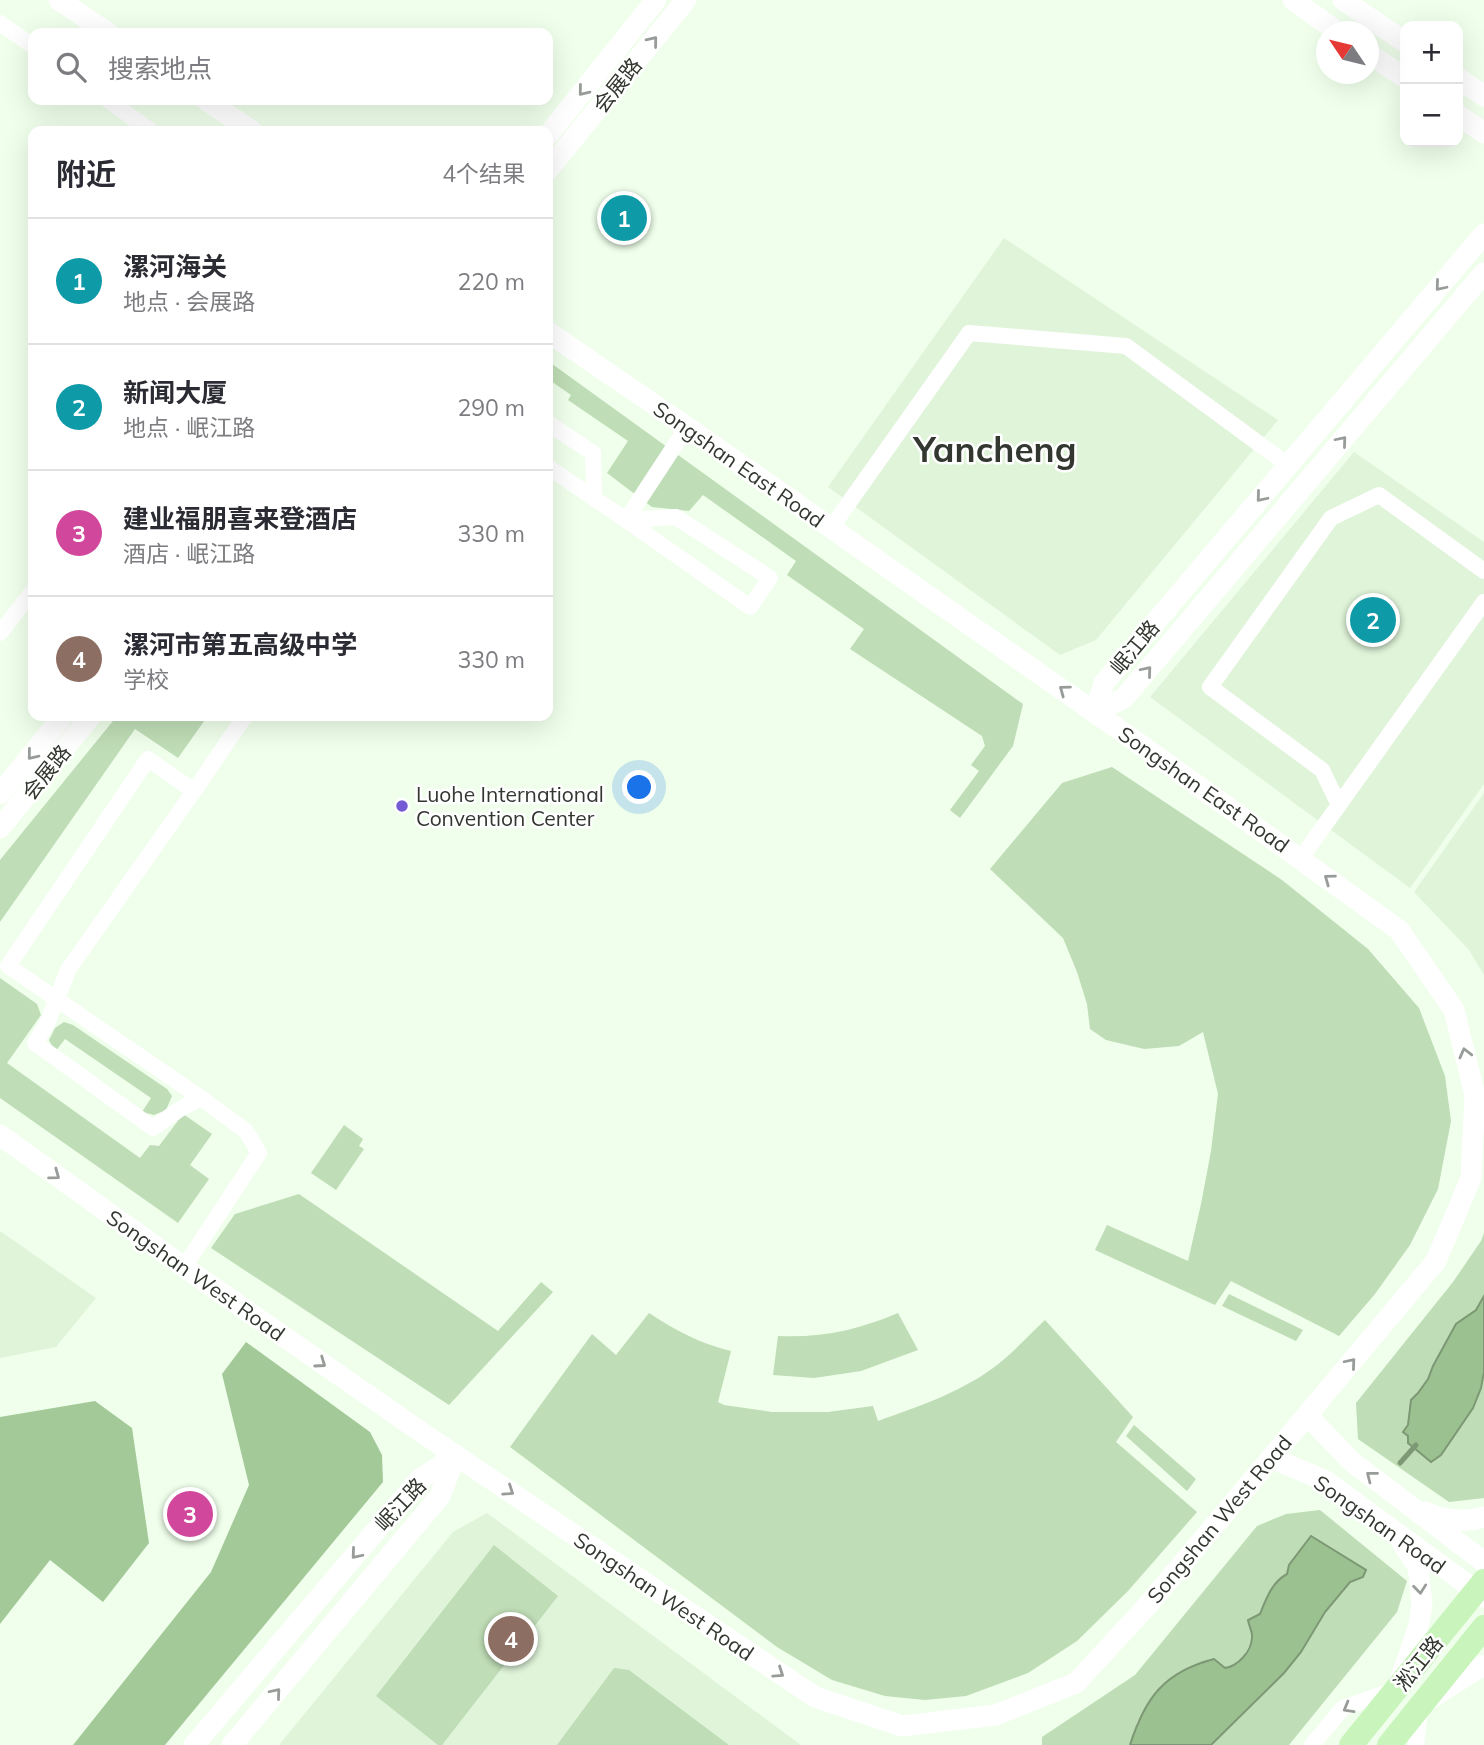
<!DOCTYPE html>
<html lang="zh">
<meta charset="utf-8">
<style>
:root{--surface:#fff;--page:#f7f7f7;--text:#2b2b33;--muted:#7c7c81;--line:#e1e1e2;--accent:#745bd5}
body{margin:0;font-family:Mulish,"Noto Sans SC",sans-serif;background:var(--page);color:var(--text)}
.controls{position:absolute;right:21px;top:21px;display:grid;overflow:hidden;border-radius:14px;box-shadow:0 7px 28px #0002}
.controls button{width:63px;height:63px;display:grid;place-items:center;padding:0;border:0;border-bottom:2px solid var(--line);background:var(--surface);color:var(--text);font:35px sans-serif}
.compass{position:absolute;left:1316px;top:21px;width:63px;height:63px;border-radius:50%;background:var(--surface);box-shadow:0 7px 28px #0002;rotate:305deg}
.you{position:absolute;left:640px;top:788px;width:24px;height:24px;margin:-18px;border:5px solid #fff;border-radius:50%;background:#1a73e8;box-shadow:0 0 0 10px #1a73e833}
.badge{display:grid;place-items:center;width:46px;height:46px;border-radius:50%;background:var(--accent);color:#fff;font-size:23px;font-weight:700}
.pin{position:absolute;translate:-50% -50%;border:4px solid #fff;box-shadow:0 2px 7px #0006}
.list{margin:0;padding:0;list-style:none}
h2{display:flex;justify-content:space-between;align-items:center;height:91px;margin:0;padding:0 28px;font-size:30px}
h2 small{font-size:23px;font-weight:400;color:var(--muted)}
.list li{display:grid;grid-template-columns:46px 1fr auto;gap:21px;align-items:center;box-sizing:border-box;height:126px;padding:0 28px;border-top:2px solid var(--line)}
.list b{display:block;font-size:26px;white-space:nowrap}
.list p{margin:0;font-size:23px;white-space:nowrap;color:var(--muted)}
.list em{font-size:23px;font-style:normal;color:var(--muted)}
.icon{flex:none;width:38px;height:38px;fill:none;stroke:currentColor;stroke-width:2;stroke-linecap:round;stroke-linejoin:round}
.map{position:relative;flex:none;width:1484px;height:1745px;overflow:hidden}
.search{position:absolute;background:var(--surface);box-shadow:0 7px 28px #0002;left:28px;top:28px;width:525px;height:77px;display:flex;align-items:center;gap:18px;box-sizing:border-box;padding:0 24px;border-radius:14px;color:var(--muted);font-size:26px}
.panel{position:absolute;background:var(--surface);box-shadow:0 7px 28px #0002;left:28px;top:126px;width:525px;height:595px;border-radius:14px}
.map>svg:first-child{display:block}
.built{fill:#dff4d9}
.green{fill:#bfddb6}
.forest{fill:#a4c999}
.water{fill:#9cc191;stroke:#7c9874;stroke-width:2}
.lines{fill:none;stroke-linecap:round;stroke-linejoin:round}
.stream{stroke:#7c9874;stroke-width:5}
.street{stroke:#fff;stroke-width:16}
.secondary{stroke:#fff;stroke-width:21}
.primary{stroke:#c9f4bc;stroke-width:24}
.oneway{stroke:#989c98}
.poi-dot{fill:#745bd5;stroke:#fff;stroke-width:2.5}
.labels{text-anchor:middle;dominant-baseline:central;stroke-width:5;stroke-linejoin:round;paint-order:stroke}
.street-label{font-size:21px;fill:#323830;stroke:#fff}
.poi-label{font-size:21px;fill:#323830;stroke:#fff;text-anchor:start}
.town-label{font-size:35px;font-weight:bold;fill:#323830;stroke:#fff}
</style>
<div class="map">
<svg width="1484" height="1745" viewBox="0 0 1484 1745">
<rect width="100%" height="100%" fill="#efffeb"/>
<!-- built -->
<path class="built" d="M1004,238L1278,420L1096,640L1060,655L828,487Z
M1354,452L1484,542V784L1410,888L1150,697Z
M1484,793V975L1469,950L1414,892Z
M0,1231L96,1298L56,1347L0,1358Z
M487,1513L801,1745H279L453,1532Z"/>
<!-- green -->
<path class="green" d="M548,361L1023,704L1013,746L960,818L950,810L979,771L971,765L985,746L982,736L850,649L864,629L787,575L796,561L703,495L689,511L652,507L607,473L628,441L568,400L571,395L548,379Z
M117,716H205L207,717L178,758L135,729L0,922V860Z
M1112,767L1282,880L1368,949L1419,1008L1445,1076L1451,1121L1438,1189L1410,1245L1375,1294L1339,1336L1231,1281L1215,1305L1095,1250L1107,1225L1188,1261L1201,1204L1211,1151L1218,1094L1203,1032L1179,1046L1144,1049L1106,1040L1090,1029L1087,1004L1077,972L1063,938L990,869L1062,783Z
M0,978L37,1004L41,1015L7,1063L140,1158L150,1145L159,1146L183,1114L212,1134L190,1165L209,1179L178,1223L0,1098Z
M64,1022L73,1025L167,1089L172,1096L166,1110L154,1115L142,1112L151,1098L65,1039L55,1052L49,1040L55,1028Z
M344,1125L363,1139L359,1146L364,1149L336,1190L311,1173Z
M299,1194L498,1331L541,1282L553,1292L449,1405L211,1248L235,1214Z
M1484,1233V1296L1476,1310L1456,1324L1433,1366L1428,1379L1418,1393L1411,1400L1408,1425L1483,1375L1484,1372V1498L1449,1502L1358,1439L1356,1403L1453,1282L1481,1241Z
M1229,1294L1303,1330L1296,1341L1222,1306Z
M649,1313C675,1330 701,1344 731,1351L718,1402L724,1405L772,1412H828L873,1406L878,1421C917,1407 959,1393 993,1368C1012,1354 1028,1336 1045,1320L1133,1417L1116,1442L1197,1512L1128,1591L1077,1641L1028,1673L966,1696L925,1700L885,1696L832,1680L777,1647L510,1447L592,1334L616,1355Z
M898,1313L918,1350L861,1371L814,1378L773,1375L778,1336C822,1338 858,1330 898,1313Z
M1134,1425L1196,1479L1187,1491L1126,1436Z
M1320,1510L1407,1581L1397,1612L1289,1745H1211L1284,1673L1301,1652L1325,1612L1350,1582L1364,1577L1287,1574C1254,1594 1261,1661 1225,1668L1138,1720L1130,1745H1042V1737L1135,1675L1257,1526L1286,1514Z
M494,1545L558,1596L442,1745H438L376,1696Z
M614,1668L629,1670L729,1745H557Z"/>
<!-- forest -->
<path class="forest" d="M246,1342L370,1432L382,1455L383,1482L165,1745H73L211,1572L249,1485L222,1374Z
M95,1401L132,1428L149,1543L103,1602L50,1560L0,1624V1417Z"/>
<!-- water -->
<path class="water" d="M1484,1296V1372L1481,1388L1473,1408L1441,1455L1431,1462L1408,1443V1436L1403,1432L1408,1425L1411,1400L1418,1393L1428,1379L1433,1366L1456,1324L1476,1310Z
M1311,1536L1366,1570L1363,1577L1350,1582L1325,1612L1301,1652L1284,1673L1211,1745H1130C1145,1698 1164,1672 1214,1659L1225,1668C1238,1666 1251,1652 1252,1638C1253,1633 1249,1626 1248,1620L1260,1614C1266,1599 1272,1582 1287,1574L1289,1565Z"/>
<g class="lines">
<!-- stream -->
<path class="stream" d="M1400,1463L1416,1445"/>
<!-- street -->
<path class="street" d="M0,23L33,46
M108,100L151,131
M548,423L593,453L594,498
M548,467L626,520L687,427
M676,517L770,578L750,607L626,520Z
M831,528L969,333L1126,346L1288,465
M0,633L33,591
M194,791L68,970L47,1024L35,1043L153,1128L180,1109L201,1098
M1339,805L1322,770L1210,687L1331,518L1379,495L1484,571
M1301,858L1484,602
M184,1267L259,1153L246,1131L201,1098L8,966L148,759L194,791L245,716
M1312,1745L1343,1708L1394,1690
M1416,1745L1420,1709"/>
<!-- secondary -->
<path class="secondary" d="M59,0L108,33
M1293,0L1338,32
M1343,0L1405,42
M1368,53L1405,78
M1458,78L1484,96
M206,100L252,131
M1458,115L1484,133
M548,135L656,0
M548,170L686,0
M1095,713L1104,683L1484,234
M1095,713L1124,698L1484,273
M0,794L63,716
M0,828L91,716
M0,1135L184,1267L421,1432L815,1697L902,1726L996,1715L1076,1683L1147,1606L1436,1261L1471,1178L1475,1095L1454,1010L1399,930L1134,740L687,427L548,332
M1307,1415L1351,1461L1484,1562
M1271,1458L1326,1481L1484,1597
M1425,1512C1442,1520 1466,1523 1484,1517
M1400,1680L1418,1629L1422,1605L1418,1567L1402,1543
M1431,1698L1484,1665
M194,1745L419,1480L456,1455
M232,1745L440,1496L456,1455"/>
<!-- primary -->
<path class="primary" d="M1351,1745L1484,1581
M1389,1745L1484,1627"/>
</g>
<!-- one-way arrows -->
<defs><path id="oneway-chevron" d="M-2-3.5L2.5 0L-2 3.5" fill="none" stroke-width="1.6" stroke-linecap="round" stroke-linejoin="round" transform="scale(1.75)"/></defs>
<g class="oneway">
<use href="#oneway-chevron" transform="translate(653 41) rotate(-51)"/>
<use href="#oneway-chevron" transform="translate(583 91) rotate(129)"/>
<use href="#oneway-chevron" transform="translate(1440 286) rotate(130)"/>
<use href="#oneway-chevron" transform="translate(1342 441) rotate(-50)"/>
<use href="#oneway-chevron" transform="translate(1261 497) rotate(130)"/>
<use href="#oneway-chevron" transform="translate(1147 671) rotate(-50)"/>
<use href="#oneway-chevron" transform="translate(1064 690) rotate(-144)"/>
<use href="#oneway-chevron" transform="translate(32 755) rotate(129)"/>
<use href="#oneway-chevron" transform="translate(1329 879) rotate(-144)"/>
<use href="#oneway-chevron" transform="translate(1465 1053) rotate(-104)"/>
<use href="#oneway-chevron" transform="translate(55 1175) rotate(36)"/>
<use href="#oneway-chevron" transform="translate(321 1363) rotate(35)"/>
<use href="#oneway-chevron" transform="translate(1351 1363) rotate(-50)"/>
<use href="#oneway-chevron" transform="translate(1371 1476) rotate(-142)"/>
<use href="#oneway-chevron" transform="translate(509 1491) rotate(34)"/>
<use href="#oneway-chevron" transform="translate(356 1554) rotate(130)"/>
<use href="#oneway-chevron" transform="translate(1420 1589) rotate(84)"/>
<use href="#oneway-chevron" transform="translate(779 1673) rotate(34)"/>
<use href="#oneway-chevron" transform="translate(276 1693) rotate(-50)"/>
<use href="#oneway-chevron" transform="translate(1348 1708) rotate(150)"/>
</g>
<!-- markers -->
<circle class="poi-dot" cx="402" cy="806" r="7"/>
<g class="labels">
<!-- street labels -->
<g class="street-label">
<text transform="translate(617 85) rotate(-51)">会展路</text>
<text transform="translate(739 464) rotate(35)">Songshan East Road</text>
<text transform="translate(1134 647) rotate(-50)">岷江路</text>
<text transform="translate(46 772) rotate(-51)">会展路</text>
<text transform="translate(1204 789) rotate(35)">Songshan East Road</text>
<text transform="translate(196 1275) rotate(35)">Songshan West Road</text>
<text transform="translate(400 1504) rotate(-47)">岷江路</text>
<text transform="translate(1219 1519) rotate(-50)">Songshan West Road</text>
<text transform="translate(1380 1524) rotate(35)">Songshan Road</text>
<text transform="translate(664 1596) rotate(34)">Songshan West Road</text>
<text transform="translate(1418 1663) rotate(-51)">淞江路</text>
</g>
<!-- poi labels -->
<g class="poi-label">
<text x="416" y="794">Luohe International<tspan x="416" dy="24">Convention Center</tspan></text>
</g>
<!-- town labels -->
<g class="town-label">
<text x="995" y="449">Yancheng</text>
</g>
</g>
</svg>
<div class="controls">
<button>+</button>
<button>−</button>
</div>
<svg class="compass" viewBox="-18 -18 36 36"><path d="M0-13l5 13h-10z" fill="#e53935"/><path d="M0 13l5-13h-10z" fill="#7c7c81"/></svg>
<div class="you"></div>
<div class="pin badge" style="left:624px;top:218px;background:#0f9aa8">1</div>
<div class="pin badge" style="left:1373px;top:620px;background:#0f9aa8">2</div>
<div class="pin badge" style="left:190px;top:1514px;background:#d1479c">3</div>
<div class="pin badge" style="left:511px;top:1639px;background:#8d6e63">4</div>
<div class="search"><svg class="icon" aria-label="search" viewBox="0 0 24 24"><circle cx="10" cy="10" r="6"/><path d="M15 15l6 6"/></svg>搜索地点</div>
<section class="panel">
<h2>附近<small>4个结果</small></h2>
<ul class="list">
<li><span class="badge" style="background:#0f9aa8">1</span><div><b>漯河海关</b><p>地点 · 会展路</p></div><em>220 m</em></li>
<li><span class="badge" style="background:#0f9aa8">2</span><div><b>新闻大厦</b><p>地点 · 岷江路</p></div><em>290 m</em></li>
<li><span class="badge" style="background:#d1479c">3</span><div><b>建业福朋喜来登酒店</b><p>酒店 · 岷江路</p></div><em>330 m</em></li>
<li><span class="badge" style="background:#8d6e63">4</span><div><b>漯河市第五高级中学</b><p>学校</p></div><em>330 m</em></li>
</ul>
</section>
</div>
